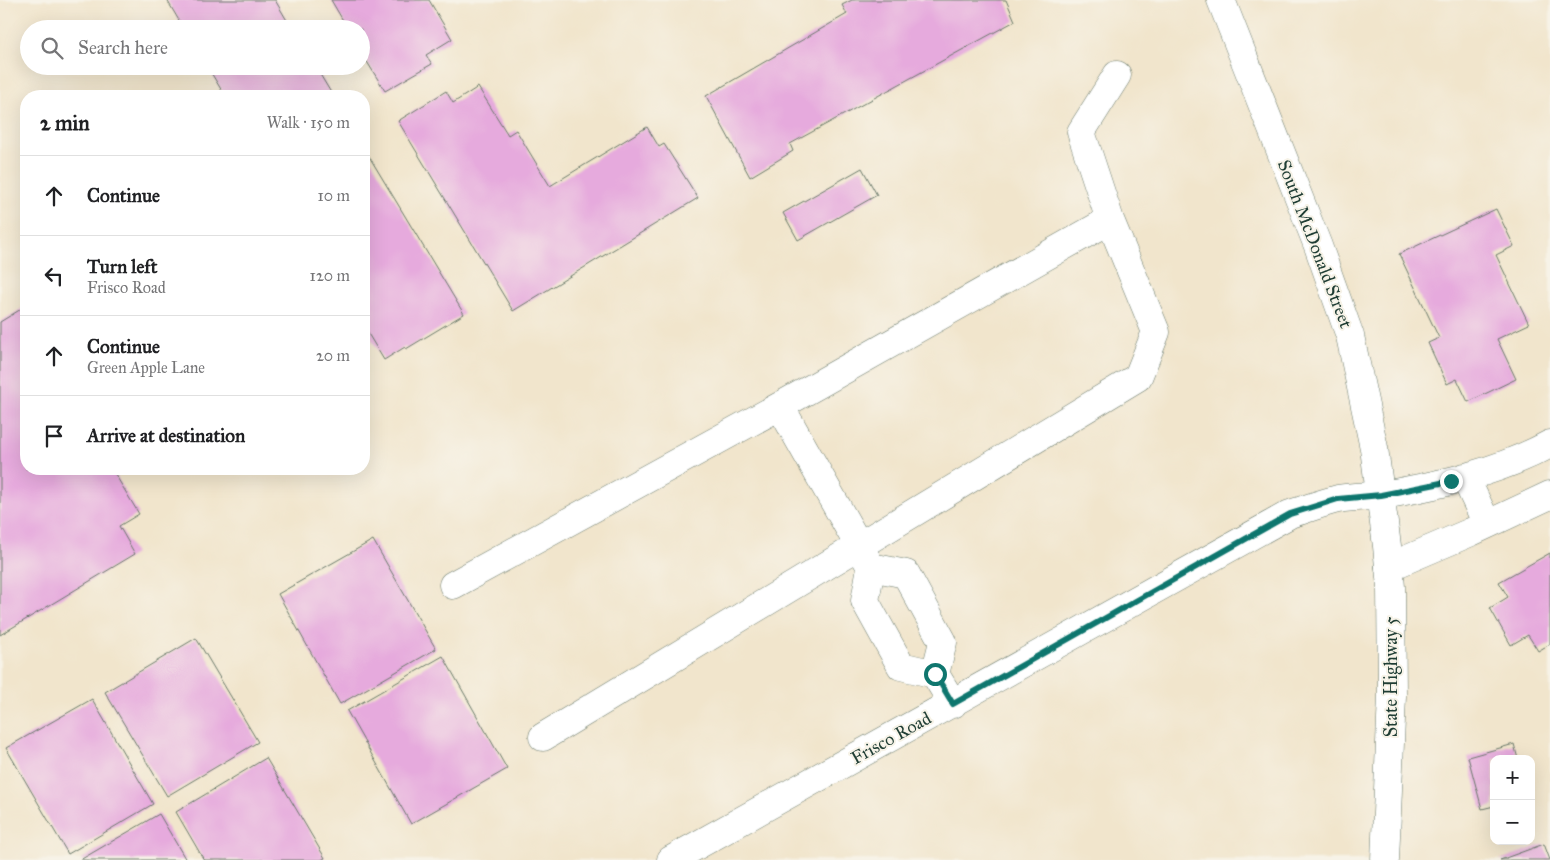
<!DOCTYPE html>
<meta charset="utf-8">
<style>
:root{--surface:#fff;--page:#f2f2f2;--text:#202124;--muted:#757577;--line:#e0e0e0}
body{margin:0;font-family:"IM FELL Great Primer",serif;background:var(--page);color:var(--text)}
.controls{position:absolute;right:15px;bottom:15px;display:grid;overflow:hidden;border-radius:10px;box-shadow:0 5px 20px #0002}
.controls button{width:45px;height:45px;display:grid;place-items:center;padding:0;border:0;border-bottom:1px solid var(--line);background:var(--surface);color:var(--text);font:25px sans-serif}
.stop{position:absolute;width:15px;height:15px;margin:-11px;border:4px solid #0f766e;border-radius:50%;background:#fff}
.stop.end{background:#0f766e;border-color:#fff;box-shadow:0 1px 5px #0008}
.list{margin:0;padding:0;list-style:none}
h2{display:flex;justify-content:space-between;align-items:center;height:65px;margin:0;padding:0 20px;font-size:21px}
h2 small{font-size:16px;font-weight:400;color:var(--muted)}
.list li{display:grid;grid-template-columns:32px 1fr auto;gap:15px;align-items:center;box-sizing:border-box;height:80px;padding:0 20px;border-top:1px solid var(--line)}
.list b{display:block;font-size:19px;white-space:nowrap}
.list p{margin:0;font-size:16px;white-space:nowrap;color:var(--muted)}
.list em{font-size:16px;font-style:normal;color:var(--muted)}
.icon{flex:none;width:28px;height:28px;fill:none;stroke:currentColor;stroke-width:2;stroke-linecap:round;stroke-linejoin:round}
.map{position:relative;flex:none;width:1550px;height:860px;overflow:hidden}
.search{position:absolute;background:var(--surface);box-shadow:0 5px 20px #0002;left:20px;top:20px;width:350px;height:55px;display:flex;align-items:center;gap:12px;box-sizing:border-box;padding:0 18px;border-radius:28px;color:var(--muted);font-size:19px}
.panel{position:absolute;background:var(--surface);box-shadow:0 5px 20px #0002;left:20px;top:90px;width:350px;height:385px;border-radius:20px}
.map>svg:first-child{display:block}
.building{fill:#e6aadd}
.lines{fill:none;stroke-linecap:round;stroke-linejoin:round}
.minor-casing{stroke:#687869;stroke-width:29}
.major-casing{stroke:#687869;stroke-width:29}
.minor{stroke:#fff;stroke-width:28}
.major{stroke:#fff;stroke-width:28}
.route{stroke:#0f766e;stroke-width:6}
.labels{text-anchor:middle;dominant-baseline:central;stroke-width:4;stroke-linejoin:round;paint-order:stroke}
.street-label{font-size:18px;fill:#1f3d34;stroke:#f7f3e8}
</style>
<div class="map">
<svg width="1550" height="860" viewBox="0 0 1550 860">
<rect width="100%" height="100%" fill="#f7f3e8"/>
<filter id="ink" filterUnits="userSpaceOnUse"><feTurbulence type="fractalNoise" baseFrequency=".02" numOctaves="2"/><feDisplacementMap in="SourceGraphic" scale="10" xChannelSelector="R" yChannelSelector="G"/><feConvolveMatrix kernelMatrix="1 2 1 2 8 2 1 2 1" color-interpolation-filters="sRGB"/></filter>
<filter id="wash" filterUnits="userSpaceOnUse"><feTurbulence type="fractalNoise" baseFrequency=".0096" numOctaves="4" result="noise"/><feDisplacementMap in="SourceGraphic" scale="20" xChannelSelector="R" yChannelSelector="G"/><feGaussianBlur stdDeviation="1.12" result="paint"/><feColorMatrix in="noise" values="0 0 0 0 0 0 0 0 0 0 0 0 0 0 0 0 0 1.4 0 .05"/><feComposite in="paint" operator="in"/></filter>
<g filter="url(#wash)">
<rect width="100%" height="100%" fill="#f1e5cc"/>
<g id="blocks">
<!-- building -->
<path class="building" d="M167,0H275L292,29H184Z
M331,0H429L452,39L426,55L432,64L385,91L361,52V29H348Z
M852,0H1006L1015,21L790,144L793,151L750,177L706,96L847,14L842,5Z
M207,66H315L333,96H225Z
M478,87L508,135L516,130L550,186L647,127L659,147L664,144L698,198L513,311L398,121L446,91L453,103Z
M364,148L464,314L406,349L405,347L384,360L364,327Z
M862,168L877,195L798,240L783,213Z
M1496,209L1514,246L1496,255L1529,324L1497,339L1516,379L1468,402L1457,379L1447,384L1428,343L1439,338L1399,254Z
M26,306V469H112L139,514L119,526L135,554L0,635V322Z
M373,540L436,649L340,704L278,594Z
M1550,553V644L1538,651L1528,635L1511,645L1490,608L1508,597L1499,582Z
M196,638L258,742L167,796L105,692Z
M443,656L507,769L411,824L347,711Z
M92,699L153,804L68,854L6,748Z
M1514,744L1518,759H1494V806L1482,809L1468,757Z
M266,758L325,858L321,860H204L176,812Z
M159,814L186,860H80Z
M1544,844L1550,860H1500Z"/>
</g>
</g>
<g filter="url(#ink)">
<use href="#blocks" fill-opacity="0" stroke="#687869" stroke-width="1"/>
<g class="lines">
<defs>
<path id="minor" d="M780,406L871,567L865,601L901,666L935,674L953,704
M1465,477L1487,524
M871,567L906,574L943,642L935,674
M1389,567L1471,532L1550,495
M453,585L780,406L1110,220
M543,737L1138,377L1156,332L1110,220L1081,132L1117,75
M671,860L1290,514C1306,509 1322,503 1338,499C1352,496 1368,497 1383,495C1440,485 1499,472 1550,444"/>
<path id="major" d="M1221,0L1318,246L1350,336L1374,448L1387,546L1391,587L1392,696L1385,860"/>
</defs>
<!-- minor casing -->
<use href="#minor" class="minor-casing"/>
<!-- major casing -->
<use href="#major" class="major-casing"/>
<!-- minor -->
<use href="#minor" class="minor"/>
<!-- major -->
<use href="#major" class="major"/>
</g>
</g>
<g class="lines" filter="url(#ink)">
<!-- route -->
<path class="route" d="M935,674L953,704L1290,514L1338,499L1381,495L1451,481"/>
</g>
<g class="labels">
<!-- street labels -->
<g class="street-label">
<text transform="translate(1315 244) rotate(69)">South McDonald Street</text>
<text transform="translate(1391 677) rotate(-90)">State Highway 5</text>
<text transform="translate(891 738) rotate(-29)">Frisco Road</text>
</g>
</g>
</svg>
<div class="controls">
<button>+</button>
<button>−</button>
</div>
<div class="stop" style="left:935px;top:674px"></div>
<div class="stop end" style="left:1451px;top:481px"></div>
<div class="search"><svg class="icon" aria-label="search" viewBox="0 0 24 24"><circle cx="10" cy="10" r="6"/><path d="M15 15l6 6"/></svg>Search here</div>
<section class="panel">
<h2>2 min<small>Walk · 150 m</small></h2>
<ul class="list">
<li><svg class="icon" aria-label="ahead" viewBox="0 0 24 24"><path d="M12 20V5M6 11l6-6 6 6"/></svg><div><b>Continue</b></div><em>10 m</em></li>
<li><svg class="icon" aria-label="left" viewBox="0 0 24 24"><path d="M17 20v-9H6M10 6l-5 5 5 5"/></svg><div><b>Turn left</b><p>Frisco Road</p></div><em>120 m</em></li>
<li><svg class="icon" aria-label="ahead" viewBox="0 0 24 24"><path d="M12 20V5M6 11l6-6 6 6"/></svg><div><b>Continue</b><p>Green Apple Lane</p></div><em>20 m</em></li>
<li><svg class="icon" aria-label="arrive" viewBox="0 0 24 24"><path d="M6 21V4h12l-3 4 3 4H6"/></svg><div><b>Arrive at destination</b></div></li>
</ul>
</section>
</div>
